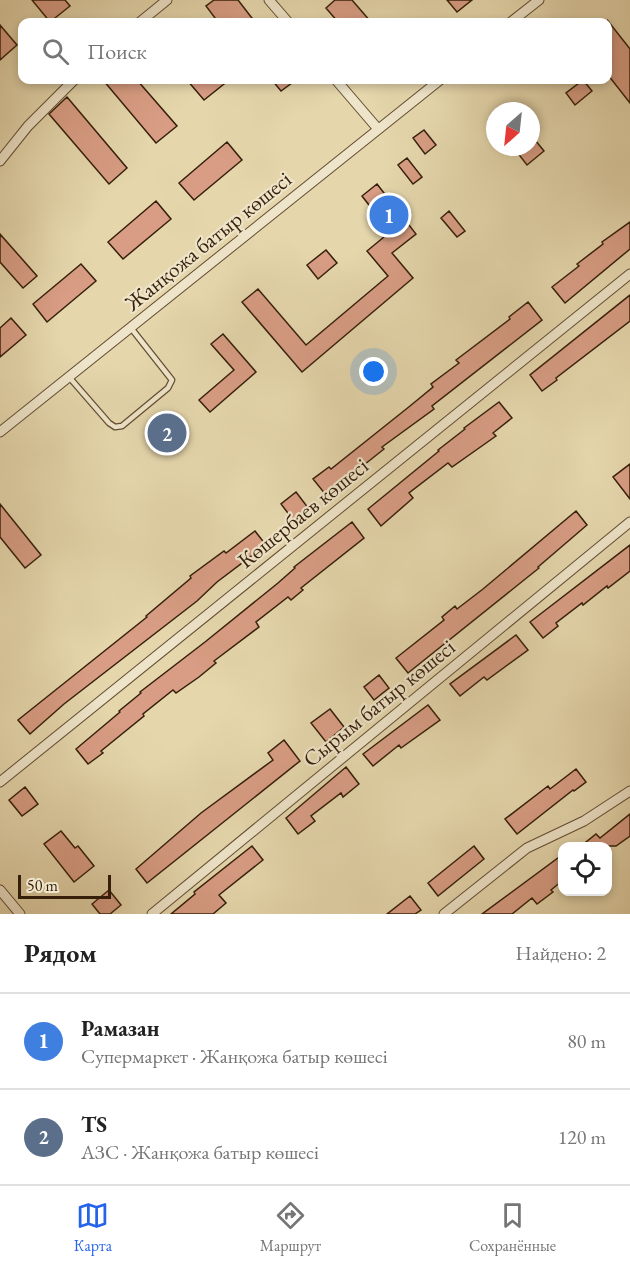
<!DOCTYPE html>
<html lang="ru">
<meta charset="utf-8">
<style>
:root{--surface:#fff;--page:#f2f2f2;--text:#222;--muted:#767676;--line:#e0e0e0;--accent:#2563eb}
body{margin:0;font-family:"EB Garamond",serif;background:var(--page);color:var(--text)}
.controls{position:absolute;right:18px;bottom:18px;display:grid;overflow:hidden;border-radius:12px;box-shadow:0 3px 9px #0003}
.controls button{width:54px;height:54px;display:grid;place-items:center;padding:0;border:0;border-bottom:2px solid var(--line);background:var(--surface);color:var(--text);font:30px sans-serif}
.compass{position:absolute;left:486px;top:102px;width:54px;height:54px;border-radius:50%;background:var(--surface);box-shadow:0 3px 9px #0003;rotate:207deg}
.scale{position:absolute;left:18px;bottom:15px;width:93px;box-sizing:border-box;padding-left:6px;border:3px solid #361f0a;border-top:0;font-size:16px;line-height:21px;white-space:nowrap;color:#361f0a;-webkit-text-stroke:4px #eee4c9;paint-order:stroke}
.you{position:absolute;left:374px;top:372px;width:21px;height:21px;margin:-15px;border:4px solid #fff;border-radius:50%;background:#1a73e8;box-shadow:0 0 0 9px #1a73e833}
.badge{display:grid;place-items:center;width:39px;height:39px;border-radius:50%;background:var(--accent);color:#fff;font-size:20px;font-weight:700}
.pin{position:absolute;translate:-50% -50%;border:3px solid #fff;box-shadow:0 2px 6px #0006}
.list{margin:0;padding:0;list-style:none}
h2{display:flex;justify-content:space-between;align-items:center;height:78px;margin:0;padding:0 24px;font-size:26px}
h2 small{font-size:20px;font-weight:400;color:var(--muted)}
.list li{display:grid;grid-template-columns:39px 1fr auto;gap:18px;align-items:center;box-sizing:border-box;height:96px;padding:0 24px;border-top:2px solid var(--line)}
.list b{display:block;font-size:22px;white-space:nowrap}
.list p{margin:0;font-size:20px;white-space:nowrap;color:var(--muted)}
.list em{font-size:20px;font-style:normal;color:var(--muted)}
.icon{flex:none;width:33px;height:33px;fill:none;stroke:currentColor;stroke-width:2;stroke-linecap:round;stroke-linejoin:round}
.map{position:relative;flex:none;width:630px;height:914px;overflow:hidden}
.search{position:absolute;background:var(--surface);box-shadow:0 3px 9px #0003;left:18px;right:18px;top:18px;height:66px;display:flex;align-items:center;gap:15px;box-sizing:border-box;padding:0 21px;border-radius:12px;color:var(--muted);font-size:22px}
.sheet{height:270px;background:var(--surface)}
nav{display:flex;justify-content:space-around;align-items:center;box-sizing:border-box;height:84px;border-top:2px solid var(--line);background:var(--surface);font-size:16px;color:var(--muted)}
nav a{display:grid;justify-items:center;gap:3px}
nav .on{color:var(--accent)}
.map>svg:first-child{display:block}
.building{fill:#d89d84;stroke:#361f0a;stroke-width:1.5}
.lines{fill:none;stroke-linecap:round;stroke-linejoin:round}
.lane-casing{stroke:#624d32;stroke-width:7}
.street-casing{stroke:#624d32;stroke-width:11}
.lane{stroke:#eee4c9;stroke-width:4.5}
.street{stroke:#eee4c9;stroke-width:9}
.labels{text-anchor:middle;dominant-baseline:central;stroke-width:4.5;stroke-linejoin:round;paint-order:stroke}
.street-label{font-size:22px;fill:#361f0a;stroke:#eee4c9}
</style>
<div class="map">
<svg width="630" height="914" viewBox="0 0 630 914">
<rect width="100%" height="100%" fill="#e5d6ac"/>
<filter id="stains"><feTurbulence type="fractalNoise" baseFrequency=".00333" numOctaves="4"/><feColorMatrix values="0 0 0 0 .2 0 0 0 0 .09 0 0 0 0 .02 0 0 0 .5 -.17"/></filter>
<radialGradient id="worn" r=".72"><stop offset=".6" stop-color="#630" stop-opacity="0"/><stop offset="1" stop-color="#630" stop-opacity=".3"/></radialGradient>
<!-- building -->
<path class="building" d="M32,0H65L70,6L50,22Z
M214,0H238L255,22H218L206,6Z
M335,0H352L371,22H338L326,8Z
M447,0H472L457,12Z
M608,21L630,49V103L608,75Z
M0,25L17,45L0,60Z
M103,80H137L177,126L156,143Z
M187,80H229L204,100Z
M272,80H296L281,91Z
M583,80L592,91L575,105L566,93Z
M67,97L127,168L109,184L49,114Z
M424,130L436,145L425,154L413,138Z
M531,135L544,151L527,165L513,147H531Z
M227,142L242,160L194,200L179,183Z
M407,158L422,177L413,184L398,165Z
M377,184L416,234L392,253L413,278L302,372L242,302L258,289L306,345L388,276L367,251L390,232L362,196Z
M156,201L171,219L123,259L108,242Z
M449,211L465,231L457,237L441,218Z
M630,222V249L565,303L552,287L579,266L577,264L603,244L602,242Z
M0,234L37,276L23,288L0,262Z
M326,250L337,263L318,279L307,265Z
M81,264L96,281L47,322L33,304Z
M630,295V321L556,378L557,380L542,391L530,375Z
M528,302L542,320L432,406L434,409L382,447L384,449L326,495L313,479L329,467L331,469L410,406L433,387L431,384L459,363L456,360L510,319L509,317Z
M11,318L26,335L0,357V328Z
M223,334L256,372L210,412L199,400L234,370L211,344Z
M499,402L512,418L493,433L496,436L452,467L448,463L409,493L413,498L381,526L368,509L439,451L438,450L465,429L464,428Z
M166,416L181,436L169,446L152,426Z
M630,464V499L613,477Z
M296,492L309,509L294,521L281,504Z
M0,504L41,555L25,568L0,537Z
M576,511L587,525L538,567L539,568L408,673L396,658L444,620L442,617L455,606L457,609L483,589Z
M352,522L364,538L301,588L303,590L291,600L288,597L256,622L259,627L214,661L216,663L199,677L176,693L173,690L143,714L144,716L101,751L103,753L88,764L76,749L120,712L119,711L141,693L140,692L205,642L278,583L295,568L294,567Z
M255,531L266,545L217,582L197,601L64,704L30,734L18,720L147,617L146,616L191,578L190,576L224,551L226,553Z
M630,545V571L608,588L607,586L583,605L582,603L556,623L558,626L543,638L530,622Z
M516,635L528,650L487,680L484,677L460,696L450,684Z
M379,675L389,688L374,700L364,687Z
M428,705L440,720L401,748L399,745L373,766L363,754Z
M330,709L344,727L326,742L311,723Z
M284,740L300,761L147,883L136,869L201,813L273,760L268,753Z
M346,767L359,784L343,797L341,793L311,816L315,821L298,834L286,818Z
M576,769L586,782L574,791L573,790L517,834L505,819L548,786L550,789Z
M25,787L38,804L22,816L9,800Z
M630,814V836L616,846H581L596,834L600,838Z
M61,831L75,848L78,846L94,866L74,882L44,844Z
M252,846L263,860L219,895L226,903L213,914H171L195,894L194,892Z
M474,846L484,859L438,896L428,883Z
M562,855V881L551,890L553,892L537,904L532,898L512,914H482Z
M109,890L121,905L110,914H100L92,904Z
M410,896L421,910L415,914H387Z"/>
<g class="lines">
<defs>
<path id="lane" d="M69,377L109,423L115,427L122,426L168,388L172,380L131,328"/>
<path id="street" d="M269,0L288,22
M140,22L167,0
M511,22L539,0
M336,80L378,129
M0,161L28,126L74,80
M0,432L440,80
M0,782L630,274
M0,890L20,914
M152,914L630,522
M444,914L527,848L584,821L630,791"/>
</defs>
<!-- lane casing -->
<use href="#lane" class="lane-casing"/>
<!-- street casing -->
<use href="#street" class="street-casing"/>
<!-- lane -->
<use href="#lane" class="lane"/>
<!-- street -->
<use href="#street" class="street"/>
</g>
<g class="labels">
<!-- street labels -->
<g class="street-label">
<text transform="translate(208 241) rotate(-39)">Жанқожа батыр көшесі</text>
<text transform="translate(303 513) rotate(-39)">Көшербаев көшесі</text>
<text transform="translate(379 703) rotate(-39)">Сырым батыр көшесі</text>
</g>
</g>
<rect width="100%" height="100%" filter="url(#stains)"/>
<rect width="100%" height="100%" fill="url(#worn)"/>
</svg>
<div class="controls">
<button><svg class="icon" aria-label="locate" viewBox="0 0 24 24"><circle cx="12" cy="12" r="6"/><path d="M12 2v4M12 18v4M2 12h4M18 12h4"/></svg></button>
</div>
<svg class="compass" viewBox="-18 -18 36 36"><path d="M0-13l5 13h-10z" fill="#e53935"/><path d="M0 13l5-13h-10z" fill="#767676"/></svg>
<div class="scale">50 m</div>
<div class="you"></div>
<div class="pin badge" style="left:389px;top:215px;background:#3f7fe0">1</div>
<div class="pin badge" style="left:167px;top:433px;background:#5c6f8a">2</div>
<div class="search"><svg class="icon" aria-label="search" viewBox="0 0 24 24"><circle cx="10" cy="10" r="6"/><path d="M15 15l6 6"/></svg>Поиск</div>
</div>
<section class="sheet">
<h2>Рядом<small>Найдено: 2</small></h2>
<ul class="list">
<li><span class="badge" style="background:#3f7fe0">1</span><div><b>Рамазан</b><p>Супермаркет · Жанқожа батыр көшесі</p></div><em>80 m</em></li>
<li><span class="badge" style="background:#5c6f8a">2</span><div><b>TS</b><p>АЗС · Жанқожа батыр көшесі</p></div><em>120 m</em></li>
</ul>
</section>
<nav>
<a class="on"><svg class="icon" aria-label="map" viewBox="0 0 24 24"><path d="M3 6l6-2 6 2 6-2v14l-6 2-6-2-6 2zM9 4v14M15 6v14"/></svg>Карта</a>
<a><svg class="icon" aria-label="directions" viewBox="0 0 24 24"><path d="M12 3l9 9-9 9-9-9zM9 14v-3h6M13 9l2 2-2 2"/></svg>Маршрут</a>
<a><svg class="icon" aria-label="saved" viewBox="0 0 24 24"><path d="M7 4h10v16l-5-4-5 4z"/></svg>Сохранённые</a>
</nav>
